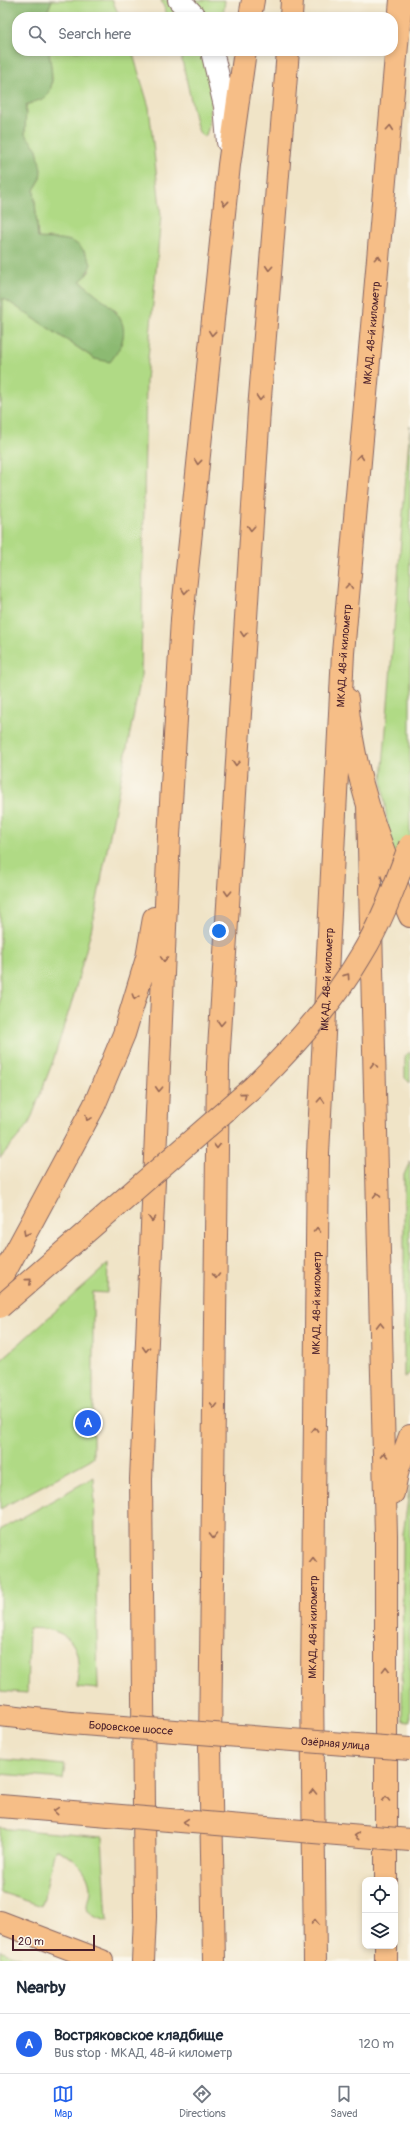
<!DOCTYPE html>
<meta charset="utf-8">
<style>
:root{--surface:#fff;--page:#f2f2f3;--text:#1f2937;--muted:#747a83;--line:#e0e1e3;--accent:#2563eb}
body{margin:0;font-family:Pangolin,sans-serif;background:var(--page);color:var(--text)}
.controls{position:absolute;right:12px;bottom:12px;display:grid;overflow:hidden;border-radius:8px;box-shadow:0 2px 6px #0003}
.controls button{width:36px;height:36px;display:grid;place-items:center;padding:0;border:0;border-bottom:1px solid var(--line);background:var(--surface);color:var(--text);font:20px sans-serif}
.scale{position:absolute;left:12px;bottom:10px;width:83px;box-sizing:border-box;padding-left:4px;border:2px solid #4a1f2b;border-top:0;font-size:11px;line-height:14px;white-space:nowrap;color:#4a1f2b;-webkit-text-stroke:3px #fbf7ec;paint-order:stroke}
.you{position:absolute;left:219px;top:931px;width:14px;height:14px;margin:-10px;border:3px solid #fff;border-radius:50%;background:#1a73e8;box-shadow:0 0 0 6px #1a73e833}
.badge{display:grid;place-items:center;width:26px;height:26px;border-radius:50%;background:var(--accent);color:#fff;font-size:13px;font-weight:700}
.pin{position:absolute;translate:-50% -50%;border:2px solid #fff;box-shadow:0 1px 4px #0006}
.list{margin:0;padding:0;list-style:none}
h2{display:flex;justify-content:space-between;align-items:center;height:52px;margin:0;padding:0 16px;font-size:17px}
h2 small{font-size:13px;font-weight:400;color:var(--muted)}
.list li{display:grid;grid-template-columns:26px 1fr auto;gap:12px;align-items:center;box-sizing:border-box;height:60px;padding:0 16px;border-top:1px solid var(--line)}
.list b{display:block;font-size:15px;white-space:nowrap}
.list p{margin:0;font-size:13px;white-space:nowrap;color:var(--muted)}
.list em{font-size:13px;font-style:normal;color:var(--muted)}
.icon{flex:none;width:22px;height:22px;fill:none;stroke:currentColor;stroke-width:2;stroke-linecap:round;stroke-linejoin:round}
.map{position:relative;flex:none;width:410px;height:1961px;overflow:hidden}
.search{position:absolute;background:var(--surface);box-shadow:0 2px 6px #0003;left:12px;right:12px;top:12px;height:44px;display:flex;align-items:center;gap:10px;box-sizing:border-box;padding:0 14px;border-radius:16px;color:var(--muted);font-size:15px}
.sheet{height:112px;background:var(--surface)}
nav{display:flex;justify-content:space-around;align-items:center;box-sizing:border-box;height:56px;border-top:1px solid var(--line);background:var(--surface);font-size:11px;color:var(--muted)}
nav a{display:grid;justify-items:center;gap:2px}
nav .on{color:var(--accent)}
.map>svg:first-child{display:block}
.green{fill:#b0da85;stroke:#7d7c58}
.forest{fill:#8cba72;stroke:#6b6c4e}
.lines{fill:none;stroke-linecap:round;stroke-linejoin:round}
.minor-casing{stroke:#846462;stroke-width:24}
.major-casing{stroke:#846462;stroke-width:24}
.highway-casing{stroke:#846462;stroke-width:24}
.minor{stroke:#fff;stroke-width:22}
.major{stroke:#f6be87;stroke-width:22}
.highway{stroke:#f6be87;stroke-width:22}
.major-bridge-casing{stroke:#846462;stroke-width:24;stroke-linecap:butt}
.major-bridge{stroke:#f6be87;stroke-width:22}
.oneway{stroke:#976754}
.labels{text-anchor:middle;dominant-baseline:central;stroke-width:3.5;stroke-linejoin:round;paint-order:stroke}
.street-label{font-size:11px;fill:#4a1f2b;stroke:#fbf7ec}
</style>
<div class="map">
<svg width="410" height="1961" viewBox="0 0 410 1961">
<rect width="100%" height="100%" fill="#fbf7ec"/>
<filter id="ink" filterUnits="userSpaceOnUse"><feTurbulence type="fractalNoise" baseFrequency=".025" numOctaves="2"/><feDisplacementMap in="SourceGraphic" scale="8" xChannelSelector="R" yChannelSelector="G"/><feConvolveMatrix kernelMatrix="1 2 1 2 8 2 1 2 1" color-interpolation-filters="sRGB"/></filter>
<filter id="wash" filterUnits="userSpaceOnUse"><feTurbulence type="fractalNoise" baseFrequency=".012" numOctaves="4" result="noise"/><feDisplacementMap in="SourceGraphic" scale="16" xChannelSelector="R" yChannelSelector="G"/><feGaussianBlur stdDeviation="0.9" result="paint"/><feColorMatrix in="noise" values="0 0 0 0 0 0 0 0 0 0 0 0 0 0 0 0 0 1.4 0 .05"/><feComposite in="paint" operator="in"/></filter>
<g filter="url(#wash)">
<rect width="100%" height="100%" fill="#f0e4c7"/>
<!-- green -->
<path class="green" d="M52,0H112L120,17H45Z
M161,0H225L223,17H168Z
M49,51H132L149,107L161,216L146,380L141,677L91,931L73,998L53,1061L29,1124L0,1158V439L3,297L95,359L117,312L80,281L90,271L52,238L38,239L34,190L40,180L37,150L25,134L26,105L46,97L52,80Z
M180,51H218L208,129L206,135L204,136L200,134L197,127Z
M410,425V882L390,847L382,780Z
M410,1052V1083L405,1078V1055Z
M410,1161V1373L404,1378V1175Z
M108,1264L107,1293L93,1292V1415H82V1432L93,1433V1458L0,1509V1361Z
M94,1477L98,1689L77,1687C79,1663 82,1640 54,1631C47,1628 37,1629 29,1628L27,1693L0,1691V1530Z
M410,1485V1722L402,1721L403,1535Z
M0,1759L65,1765L63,1779L0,1774Z
M0,1828L102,1837L107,1921C102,1919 90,1916 88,1911C85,1905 90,1896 90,1890C90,1870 72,1856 55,1849L42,1906L0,1892Z
M0,1950L26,1960L28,1961H0Z"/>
<!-- forest -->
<path class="forest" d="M0,0H52L45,17H17V51H49C50,63 56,85 47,96C43,100 32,102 26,105L25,134L37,149L41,170L40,180L34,190L38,238C65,240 79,235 91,264L86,276L80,281C109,306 143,321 110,362L95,359L3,298L0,439Z"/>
</g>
<g filter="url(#ink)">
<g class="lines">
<defs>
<path id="minor" d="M179,0L195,17
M212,51L225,106L228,142"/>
<path id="major" d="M250,17L253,0
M347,699C353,776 380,846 410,916
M368,806L386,1536V1880
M0,1281L94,1106L124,1034L147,958L154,918
M393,1493L398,1469L410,1436
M0,1715L70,1723
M0,1922L102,1961
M386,1946V1961
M143,1961L145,1917L141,1479L169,836L182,619L229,165L245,51"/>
<g id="highway">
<path d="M291,17L292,0"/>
<path d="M214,1961L210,1748L218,1065L259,410L288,51"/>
<path id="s1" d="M315,1961L312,1683L318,1154L343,653L401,0"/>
</g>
</defs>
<!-- minor casing -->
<use href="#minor" class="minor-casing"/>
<!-- major casing -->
<use href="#major" class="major-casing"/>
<!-- highway casing -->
<use href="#highway" class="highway-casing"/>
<!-- minor -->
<use href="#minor" class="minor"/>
<!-- major -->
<use href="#major" class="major"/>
<!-- highway -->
<use href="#highway" class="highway"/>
<defs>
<g id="major-bridge">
<path d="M0,1307L252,1088C293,1048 333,1004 362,954C383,920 396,882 410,845"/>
<path id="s2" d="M70,1723L410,1749"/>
<path d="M0,1806L410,1840"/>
</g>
</defs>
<!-- major-bridge casing -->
<use href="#major-bridge" class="major-bridge-casing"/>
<!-- major-bridge -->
<use href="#major-bridge" class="major-bridge"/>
</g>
<!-- one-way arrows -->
<defs><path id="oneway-chevron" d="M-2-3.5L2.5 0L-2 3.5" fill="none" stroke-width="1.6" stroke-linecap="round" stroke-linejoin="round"/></defs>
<g class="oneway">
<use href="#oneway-chevron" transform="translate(390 128) rotate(-85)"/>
<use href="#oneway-chevron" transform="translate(225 203) rotate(96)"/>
<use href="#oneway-chevron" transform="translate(378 258) rotate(-85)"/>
<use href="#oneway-chevron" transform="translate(269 268) rotate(94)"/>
<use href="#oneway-chevron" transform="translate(212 333) rotate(96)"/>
<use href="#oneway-chevron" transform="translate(260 398) rotate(94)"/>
<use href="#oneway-chevron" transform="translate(360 457) rotate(-85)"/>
<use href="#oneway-chevron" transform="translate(198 462) rotate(96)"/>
<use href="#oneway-chevron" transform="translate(251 528) rotate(94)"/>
<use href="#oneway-chevron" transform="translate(349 586) rotate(-85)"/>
<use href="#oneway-chevron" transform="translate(185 591) rotate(96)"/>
<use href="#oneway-chevron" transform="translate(244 634) rotate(94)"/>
<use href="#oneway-chevron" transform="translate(236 763) rotate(94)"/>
<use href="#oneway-chevron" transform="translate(228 893) rotate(93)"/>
<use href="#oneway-chevron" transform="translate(164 959) rotate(92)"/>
<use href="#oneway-chevron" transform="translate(347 976) rotate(-55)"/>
<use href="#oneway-chevron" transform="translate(135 997) rotate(107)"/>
<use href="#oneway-chevron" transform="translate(221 1023) rotate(93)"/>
<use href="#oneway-chevron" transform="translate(374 1065) rotate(-91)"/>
<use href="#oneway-chevron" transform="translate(159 1089) rotate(93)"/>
<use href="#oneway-chevron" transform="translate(244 1095) rotate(-41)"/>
<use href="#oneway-chevron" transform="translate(321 1100) rotate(-87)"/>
<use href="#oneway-chevron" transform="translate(88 1118) rotate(118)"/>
<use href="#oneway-chevron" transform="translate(217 1146) rotate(91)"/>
<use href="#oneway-chevron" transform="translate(377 1195) rotate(-91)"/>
<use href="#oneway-chevron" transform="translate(152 1219) rotate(93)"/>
<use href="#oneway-chevron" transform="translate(317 1230) rotate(-89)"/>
<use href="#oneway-chevron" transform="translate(26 1233) rotate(118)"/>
<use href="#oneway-chevron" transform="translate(216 1276) rotate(91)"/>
<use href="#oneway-chevron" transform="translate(29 1281) rotate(-41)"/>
<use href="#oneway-chevron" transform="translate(380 1325) rotate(-91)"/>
<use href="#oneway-chevron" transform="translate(146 1349) rotate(93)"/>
<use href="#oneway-chevron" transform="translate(214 1406) rotate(91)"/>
<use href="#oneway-chevron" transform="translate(315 1430) rotate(-89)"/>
<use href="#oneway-chevron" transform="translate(384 1455) rotate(-91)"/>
<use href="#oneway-chevron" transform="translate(213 1536) rotate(91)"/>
<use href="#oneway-chevron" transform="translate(313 1560) rotate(-89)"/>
<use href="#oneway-chevron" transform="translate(386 1669) rotate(-90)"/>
<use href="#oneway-chevron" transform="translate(313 1792) rotate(-91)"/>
<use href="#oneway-chevron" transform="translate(386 1799) rotate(-90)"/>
<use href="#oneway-chevron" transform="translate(56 1811) rotate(-175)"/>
<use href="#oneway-chevron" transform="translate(186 1822) rotate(-175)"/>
<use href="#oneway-chevron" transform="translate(357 1836) rotate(-175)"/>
<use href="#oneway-chevron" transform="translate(315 1922) rotate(-91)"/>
</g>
</g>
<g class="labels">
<!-- street labels -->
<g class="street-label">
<text stroke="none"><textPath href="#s1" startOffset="1630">МКАД, 48-й километр</textPath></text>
<text stroke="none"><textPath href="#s1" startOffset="1306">МКАД, 48-й километр</textPath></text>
<text stroke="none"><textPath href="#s1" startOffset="982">МКАД, 48-й километр</textPath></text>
<text stroke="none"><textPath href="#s1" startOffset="658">МКАД, 48-й километр</textPath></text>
<text stroke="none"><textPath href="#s1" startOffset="334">МКАД, 48-й километр</textPath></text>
<text stroke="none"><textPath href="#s2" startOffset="61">Боровское шоссе</textPath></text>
<text stroke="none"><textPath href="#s2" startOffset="266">Озёрная улица</textPath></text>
</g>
</g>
</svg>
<div class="controls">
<button><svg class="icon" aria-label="locate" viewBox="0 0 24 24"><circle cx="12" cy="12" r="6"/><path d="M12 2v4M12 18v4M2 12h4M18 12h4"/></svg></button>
<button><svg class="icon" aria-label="layers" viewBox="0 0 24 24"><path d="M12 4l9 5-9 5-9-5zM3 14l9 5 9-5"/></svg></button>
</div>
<div class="scale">20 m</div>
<div class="you"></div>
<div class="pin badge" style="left:88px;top:1423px">A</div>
<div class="search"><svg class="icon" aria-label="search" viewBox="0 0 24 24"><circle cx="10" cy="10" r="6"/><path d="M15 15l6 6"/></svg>Search here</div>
</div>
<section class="sheet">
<h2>Nearby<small></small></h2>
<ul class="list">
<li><span class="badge">A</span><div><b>Востряковское кладбище</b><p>Bus stop · МКАД, 48-й километр</p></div><em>120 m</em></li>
</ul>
</section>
<nav>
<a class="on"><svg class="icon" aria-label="map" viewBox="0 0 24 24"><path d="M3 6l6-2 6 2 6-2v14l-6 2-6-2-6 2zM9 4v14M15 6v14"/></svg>Map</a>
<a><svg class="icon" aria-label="directions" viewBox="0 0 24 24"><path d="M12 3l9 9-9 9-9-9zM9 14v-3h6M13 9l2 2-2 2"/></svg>Directions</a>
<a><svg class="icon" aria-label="saved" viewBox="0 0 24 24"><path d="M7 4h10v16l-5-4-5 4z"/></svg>Saved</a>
</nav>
